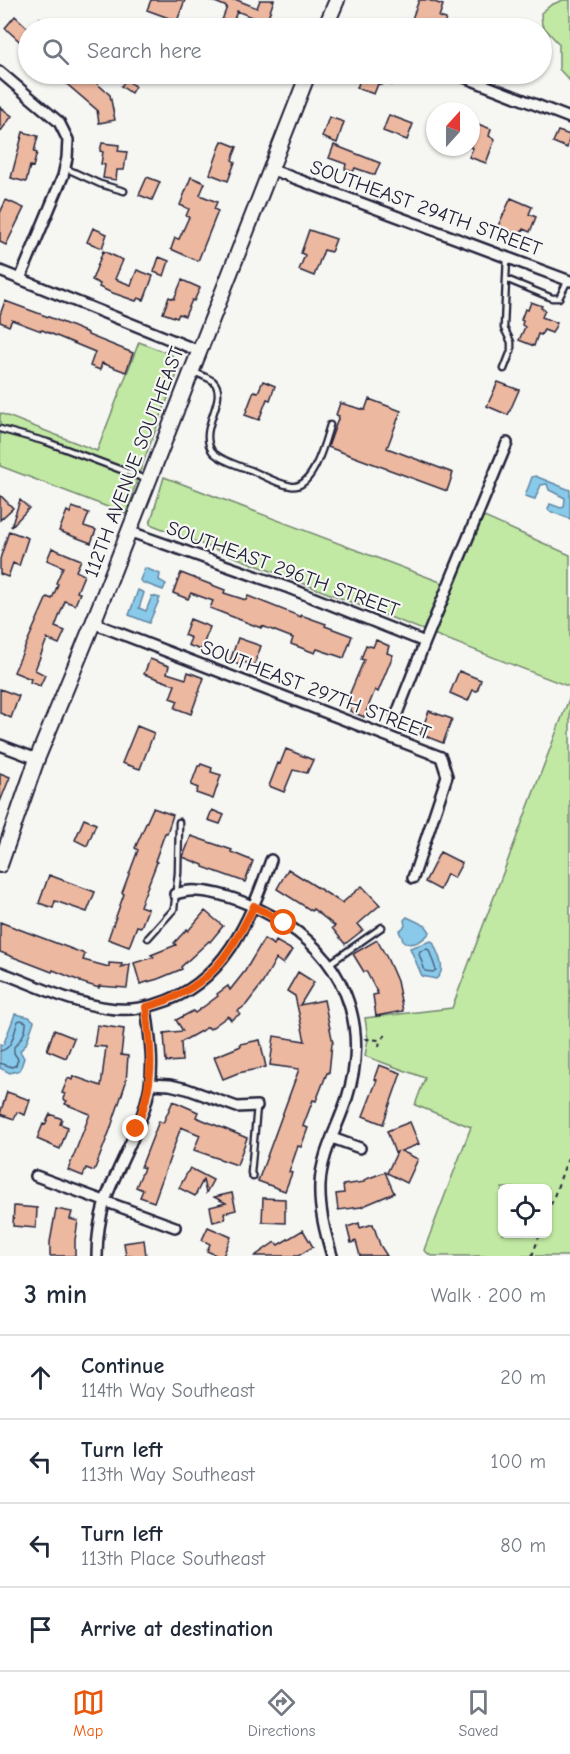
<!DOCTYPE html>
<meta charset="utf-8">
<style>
:root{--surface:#fff;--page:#f6f6f7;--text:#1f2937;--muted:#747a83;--line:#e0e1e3;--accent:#ea580c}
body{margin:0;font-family:"Comic Neue",sans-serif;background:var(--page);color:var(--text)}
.controls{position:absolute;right:18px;bottom:18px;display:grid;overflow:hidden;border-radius:9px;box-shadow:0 2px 4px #0004}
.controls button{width:54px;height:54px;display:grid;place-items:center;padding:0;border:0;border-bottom:2px solid var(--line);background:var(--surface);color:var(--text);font:30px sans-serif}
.compass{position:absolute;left:426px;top:102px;width:54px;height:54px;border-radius:50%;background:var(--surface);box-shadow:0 2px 4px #0004;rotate:21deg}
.stop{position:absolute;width:18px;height:18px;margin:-14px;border:4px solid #ea580c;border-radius:50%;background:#fff}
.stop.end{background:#ea580c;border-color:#fff;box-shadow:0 2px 6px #0008}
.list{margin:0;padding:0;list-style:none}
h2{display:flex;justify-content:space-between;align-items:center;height:78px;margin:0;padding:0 24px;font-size:26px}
h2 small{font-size:20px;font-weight:400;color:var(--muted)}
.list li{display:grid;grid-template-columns:39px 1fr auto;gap:18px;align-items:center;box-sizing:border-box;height:84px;padding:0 24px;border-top:2px solid var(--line)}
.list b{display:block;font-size:22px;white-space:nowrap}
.list p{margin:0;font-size:20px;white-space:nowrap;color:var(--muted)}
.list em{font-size:20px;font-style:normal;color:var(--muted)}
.icon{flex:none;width:33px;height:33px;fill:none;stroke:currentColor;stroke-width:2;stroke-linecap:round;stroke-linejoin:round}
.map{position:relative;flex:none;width:570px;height:1256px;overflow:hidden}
.search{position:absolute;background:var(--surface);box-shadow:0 2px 4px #0004;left:18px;right:18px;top:18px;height:66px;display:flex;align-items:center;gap:15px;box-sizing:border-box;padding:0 21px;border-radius:33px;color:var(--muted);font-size:22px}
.sheet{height:414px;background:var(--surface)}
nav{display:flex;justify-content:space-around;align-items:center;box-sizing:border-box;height:84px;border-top:2px solid var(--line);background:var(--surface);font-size:16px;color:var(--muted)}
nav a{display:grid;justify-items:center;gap:3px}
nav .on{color:var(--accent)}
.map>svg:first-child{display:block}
.green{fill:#c2e9a3;stroke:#72866f;stroke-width:1.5;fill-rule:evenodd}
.water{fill:#89caea;stroke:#6087a4;stroke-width:1.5}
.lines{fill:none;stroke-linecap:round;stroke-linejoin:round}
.shore{stroke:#4b6581;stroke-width:1.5}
.building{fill:#edb8a0;stroke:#22223b;stroke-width:1.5}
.lane-casing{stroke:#22223b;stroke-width:9}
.street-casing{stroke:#22223b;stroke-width:14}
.secondary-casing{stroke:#22223b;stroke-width:18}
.path{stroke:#22223b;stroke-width:2;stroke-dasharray:4.5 4.5;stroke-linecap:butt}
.lane{stroke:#f6f6f2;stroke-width:4.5}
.street{stroke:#f6f6f2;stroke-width:9}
.secondary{stroke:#f6f6f2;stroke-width:14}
.route{stroke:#ea580c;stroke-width:8}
.labels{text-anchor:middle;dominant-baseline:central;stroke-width:4.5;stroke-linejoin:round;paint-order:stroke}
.street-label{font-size:20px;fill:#22223b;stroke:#f6f6f2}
</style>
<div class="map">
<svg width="570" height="1256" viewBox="0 0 570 1256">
<rect width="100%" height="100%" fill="#f6f6f2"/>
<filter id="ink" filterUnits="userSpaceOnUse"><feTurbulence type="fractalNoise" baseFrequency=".0167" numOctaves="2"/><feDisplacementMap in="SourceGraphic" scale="12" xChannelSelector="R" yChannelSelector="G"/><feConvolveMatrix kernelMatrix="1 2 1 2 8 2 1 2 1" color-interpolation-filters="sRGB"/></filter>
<g filter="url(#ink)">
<!-- green -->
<path class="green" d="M563,0H570V81L559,69V44L542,25L541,13L551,5Z
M139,342L172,355L179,369L141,468L126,514L0,466V413L97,451Z
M164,477L443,583L473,512L570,555V687L150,524Z
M570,696V1256H431L424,1250L471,1127L415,1105L425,1078L365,1056L368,1039L365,1018L452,1008ZM502,1188H548V1234H502Z"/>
<!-- water -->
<path class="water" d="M535,476L570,490V519L549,511L548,509L550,504L561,508L564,507L565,498L549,490L547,484L541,485L535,499L525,496L532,477Z
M145,568L160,574L159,580L166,584L163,590L141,582L140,580Z
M138,590L144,593L139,608L146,611L152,596L160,598L149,623L129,615Z
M407,917L426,926L430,932C424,940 413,947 404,942L399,931L405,926L404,920Z
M431,941L433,942C437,953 448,970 436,979L422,976L410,948Z
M15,1014L29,1017L34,1021L26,1044L20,1051L24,1058L20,1070L10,1073L0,1068V1044L2,1045L4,1043Z"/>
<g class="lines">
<!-- shore -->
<path class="shore" d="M427,949L429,950L436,970L433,972L425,971L419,954L420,951Z
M0,1051C13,1049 14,1032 18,1021L21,1020L26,1022C27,1031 20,1041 14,1047V1053L18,1059L16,1065L12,1067L0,1063"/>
</g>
<!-- building -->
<path class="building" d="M151,0H185L177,21L147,10Z
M210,0H237L257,8L260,0H274L266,23L237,11L231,28H219L227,7Z
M419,0H428L443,5L439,17L446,19L443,28H415L409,27Z
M15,16L28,28V49L5,28Z
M40,18L52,28H31Z
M55,74H86L110,95L115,120L99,123L97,110Z
M363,74H387L395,77L392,85L383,82L382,85L378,84L374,94L357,88L361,77L365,79L366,76Z
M126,80L135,86L131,93L121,86Z
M0,107L12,116L0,132Z
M389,115L413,124L407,140L383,131Z
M329,117L344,122L337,143L322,137Z
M478,124L491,129L489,136L495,139L486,163L469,157L473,148L470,147Z
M558,131L570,135L567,148L553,142Z
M23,132L38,136L34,152L37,153L33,167L30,166L26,182L11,178Z
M222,141L237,147L232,160L235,162L228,181L210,174Z
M102,143L119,145L118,151L127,152L124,170H117L116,180L103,178L105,165L101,164L103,152L100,151Z
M334,145L380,163L375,175L355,168L353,172L345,169L346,164L329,158Z
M147,177L160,182L152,200L139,195Z
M191,177L205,183L200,195L217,202L214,209L218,211L198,261L171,249L175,238L179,239L189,217L186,216L189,209L180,205Z
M511,198L532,207L529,214L536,217L530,232L523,229L520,236L498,226Z
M6,200L24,208L6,245L0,242V213Z
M93,228L107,234L102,248L87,242Z
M309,230L336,239L331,252L324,250L314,276L299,270L305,255L301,253Z
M103,251L123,260L115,279L131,285L137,270L153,276L144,300L138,298L136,301L110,292L99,287L100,284L92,280Z
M159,257L169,261L164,276L154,272Z
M182,280L200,288L194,301L192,300L185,316L179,314L177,318L163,313L169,297L174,299Z
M5,301L54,319L88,333V335L133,353L126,372L102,363L100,370L90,366L95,352L42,330L41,331L12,320L9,326L0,322V315Z
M531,302L542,306L541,308L545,310L542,317L557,323L552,333L544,330L541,335L538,334L534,346L519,340L525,327L522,325L523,321L521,320L525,309L528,310Z
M263,381L275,386L270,400L267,399L259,420L245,415L254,391L258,392Z
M498,382L519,390L508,415L487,406Z
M369,399L401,411L387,448L453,473L447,491L328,447L339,416L336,415L340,403L365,410Z
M0,495L13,508L0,520Z
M20,500L29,508L11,527Z
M72,507L89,513L84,526L96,530L91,543L59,531L67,511L70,513Z
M9,531L28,538L19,566L13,563L8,577L0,574V559Z
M52,548L81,560L76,571L84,575L77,592L80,593L75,605L65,601L55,627L65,631L59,644L47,639L35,670L45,675L40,686L30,682L31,679L14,672L47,597L52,599L58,584L56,583L63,567L47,560Z
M181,573L225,590L224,593L246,600L248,596L301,617V615L326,624L325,626L352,636L344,658L317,649L315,653L291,644L293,638L262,626L261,628L210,608L213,601L191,593L188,599L173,593Z
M190,619L210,627L201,650L188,645L191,638L184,635Z
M238,638L261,646L254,666L244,662L242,666L230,661Z
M376,640L389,646L387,653L393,655L378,692L375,690L364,717L350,711L353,703L347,700L364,660L361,659L366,645L373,647Z
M150,659L169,666L167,673L186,679L188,672L204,678L191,714L175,708L178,701L170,698L175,685L144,674Z
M459,671L481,680L477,691L473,690L468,701L450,693Z
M0,689L19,696L11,718L0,713Z
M429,711L452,719L443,743L420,734Z
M137,726L154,733L140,769L122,763Z
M286,749L313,760L307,773L293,770L284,792L269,786L278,763L280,764Z
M201,764L212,768L211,772L221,775L213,799L196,793L198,788L191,785L198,766H200Z
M0,773L10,777L0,802Z
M153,808L173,815L167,833H165L155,861L157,862L140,906L148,909L141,927L137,926L129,947L108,939L124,894L122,893L138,850L135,848Z
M212,810L224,815L220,824L208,820Z
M84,819L96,824L87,846L75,840Z
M191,836L232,850L231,852L253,861L245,882L203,867V865L183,857Z
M440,852L462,863L454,878L447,874L440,890L425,882Z
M288,869L342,903L362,886L380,905L358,924L363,930L345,944L332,928L335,926L313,909L312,911L277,889Z
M49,875L95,892L87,912L55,901L53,908L39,903Z
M205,911L223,926L210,942L209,941L181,967L182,969L158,979L140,984L134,963L154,957L151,955L176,945L174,943L187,929L188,931Z
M0,922L85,954L83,960L109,967V963L122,964L121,967L130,964L127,988L99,986V988L80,982V981L53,970L52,972L0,952Z
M264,939L274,945L276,941L292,950L283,964L276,959L262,984L246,1005L238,1011L240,1014L231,1020L228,1016L210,1029L208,1027L181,1042L182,1061L166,1062L164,1033L183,1031L176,1020L193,1011L195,1013L218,996L217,994L228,986L230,990L245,971Z
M377,940L387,958L397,981L403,1011L376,1016L373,995L378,994L366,971L364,972L353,954Z
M298,972L314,982L300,1005L324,1000L333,1043H332L329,1073H327L316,1101L313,1100L303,1126L308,1128L301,1147L298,1146L289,1172L292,1173L285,1191L258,1181L299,1069L270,1065L274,1036L305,1041L295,996L287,991Z
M97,1025L124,1029L121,1055L128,1056L126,1082L110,1130L94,1171L86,1168L83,1176L68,1170L90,1114L65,1104L67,1101L63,1099L65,1094L62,1093L68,1078L72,1080L73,1076L101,1086L106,1047L94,1046Z
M54,1030L74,1038L66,1058L47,1050Z
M260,1040L266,1067L238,1073L223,1079L214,1057L241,1046L240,1044Z
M379,1065L401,1073L383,1124L363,1116L377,1080L374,1079Z
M7,1092L30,1100L25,1115L17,1112L14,1119L0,1114Z
M173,1101L198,1112L196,1117L247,1138L237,1165L194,1150L200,1135L181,1127L154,1202L140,1197L143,1190L136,1187L144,1168L141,1167L159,1121L163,1123Z
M50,1114L62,1119L60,1124L68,1127L60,1149L37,1139L43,1124L45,1125Z
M410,1122L419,1144L401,1151L418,1159L407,1183L387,1173L397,1152L395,1153L387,1131Z
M190,1168L213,1180L206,1193L203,1180L195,1196L179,1188Z
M385,1172L394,1193L361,1207L338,1210L336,1194L344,1193L343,1185L365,1182L364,1180Z
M232,1193L236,1210L224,1213L225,1219L213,1222L210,1207L226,1203L214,1197Z
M263,1198L285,1199V1223L262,1222Z
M14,1206L37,1208L36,1228L13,1226Z
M56,1209L72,1212L70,1219L78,1221L75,1240V1256H50V1242Z
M359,1223L360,1228L373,1224L380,1245L387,1256H360L356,1241L351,1243L347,1227Z
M208,1227L231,1237L223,1256H218L207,1251L210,1244L202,1240Z
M303,1230L313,1247L298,1256H255L275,1242L278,1245Z
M144,1240L146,1256H126L124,1243Z"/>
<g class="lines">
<defs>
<path id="lane" d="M65,168L100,184L124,191
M507,257L506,279L552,298H559L568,280
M504,369L511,351V342L504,328L506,279
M192,371C198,374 207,377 213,381C230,398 197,428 212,451C219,460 242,467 253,471C264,476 278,484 291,486C313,490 325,441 330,425
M0,429L47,442L148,480
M148,938L174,909L178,873L179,822
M329,964L382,927
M253,1177L251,1173L257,1106"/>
<path id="street" d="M327,23L341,28
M0,72L59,122L68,140L67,158L63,176L20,279
M456,74L570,118
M270,169L570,281
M0,271L199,351
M128,531L289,588L425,642
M93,623L441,757L447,776L413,878
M396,716L425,642L507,443
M0,745L37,759
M175,894C182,892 190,890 197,891C223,892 252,905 274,917C343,955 371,1023 347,1098C338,1127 321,1154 320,1185C319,1209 325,1232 332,1256
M0,972C35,985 71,1003 108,1008C125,1011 141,1009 157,1004C224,985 250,919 271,860
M150,1084L170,1085L187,1089L237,1107L257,1106
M332,1138L360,1148
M36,1176L175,1227
M97,1256C97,1238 100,1218 105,1201C119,1162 143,1127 150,1085C154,1060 149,1032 146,1007"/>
<path id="secondary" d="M325,28L337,0
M0,865L37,759L93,623L308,74"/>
</defs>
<!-- lane casing -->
<use href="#lane" class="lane-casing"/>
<!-- street casing -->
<use href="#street" class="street-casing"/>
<!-- secondary casing -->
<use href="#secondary" class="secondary-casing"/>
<!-- path -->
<path class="path" d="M365,1039L380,1040L386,1035
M379,1047L380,1040
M548,1213L570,1152
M532,1256L540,1234"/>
<!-- lane -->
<use href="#lane" class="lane"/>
<!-- street -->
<use href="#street" class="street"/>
<!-- secondary -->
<use href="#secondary" class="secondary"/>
</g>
</g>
<g class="lines" filter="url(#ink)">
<!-- route -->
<path class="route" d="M136,1129C155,1082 152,1056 146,1007C205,991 228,960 254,906L284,923"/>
</g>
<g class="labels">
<!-- street labels -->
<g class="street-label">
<text transform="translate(426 208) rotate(20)">SOUTHEAST 294TH STREET</text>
<text transform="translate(134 462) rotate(-69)">112TH AVENUE SOUTHEAST</text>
<text transform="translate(283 569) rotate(20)">SOUTHEAST 296TH STREET</text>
<text transform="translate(316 690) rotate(21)">SOUTHEAST 297TH STREET</text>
</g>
</g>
</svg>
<div class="controls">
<button><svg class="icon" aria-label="locate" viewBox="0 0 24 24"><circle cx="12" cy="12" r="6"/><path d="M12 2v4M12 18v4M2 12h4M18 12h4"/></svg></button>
</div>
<svg class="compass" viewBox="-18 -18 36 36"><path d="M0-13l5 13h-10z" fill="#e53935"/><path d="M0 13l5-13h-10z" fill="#747a83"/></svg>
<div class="stop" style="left:284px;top:923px"></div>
<div class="stop end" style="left:136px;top:1129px"></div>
<div class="search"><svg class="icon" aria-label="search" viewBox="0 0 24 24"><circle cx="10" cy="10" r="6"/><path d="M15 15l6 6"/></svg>Search here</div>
</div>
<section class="sheet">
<h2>3 min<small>Walk · 200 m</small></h2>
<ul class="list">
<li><svg class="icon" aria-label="ahead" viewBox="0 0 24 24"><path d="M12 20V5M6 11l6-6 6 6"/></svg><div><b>Continue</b><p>114th Way Southeast</p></div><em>20 m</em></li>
<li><svg class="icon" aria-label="left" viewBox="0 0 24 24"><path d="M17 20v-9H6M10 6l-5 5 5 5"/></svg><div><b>Turn left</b><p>113th Way Southeast</p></div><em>100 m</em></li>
<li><svg class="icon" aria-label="left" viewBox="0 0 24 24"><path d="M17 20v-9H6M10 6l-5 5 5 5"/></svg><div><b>Turn left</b><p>113th Place Southeast</p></div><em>80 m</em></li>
<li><svg class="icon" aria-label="arrive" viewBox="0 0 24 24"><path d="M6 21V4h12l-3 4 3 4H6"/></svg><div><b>Arrive at destination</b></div></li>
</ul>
</section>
<nav>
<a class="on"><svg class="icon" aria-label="map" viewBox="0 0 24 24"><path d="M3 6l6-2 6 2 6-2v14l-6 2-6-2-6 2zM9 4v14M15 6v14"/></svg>Map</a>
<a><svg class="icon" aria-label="directions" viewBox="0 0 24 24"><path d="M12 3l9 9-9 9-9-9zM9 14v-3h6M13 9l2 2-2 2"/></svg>Directions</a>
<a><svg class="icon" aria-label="saved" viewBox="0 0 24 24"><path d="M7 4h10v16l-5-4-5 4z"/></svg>Saved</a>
</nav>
